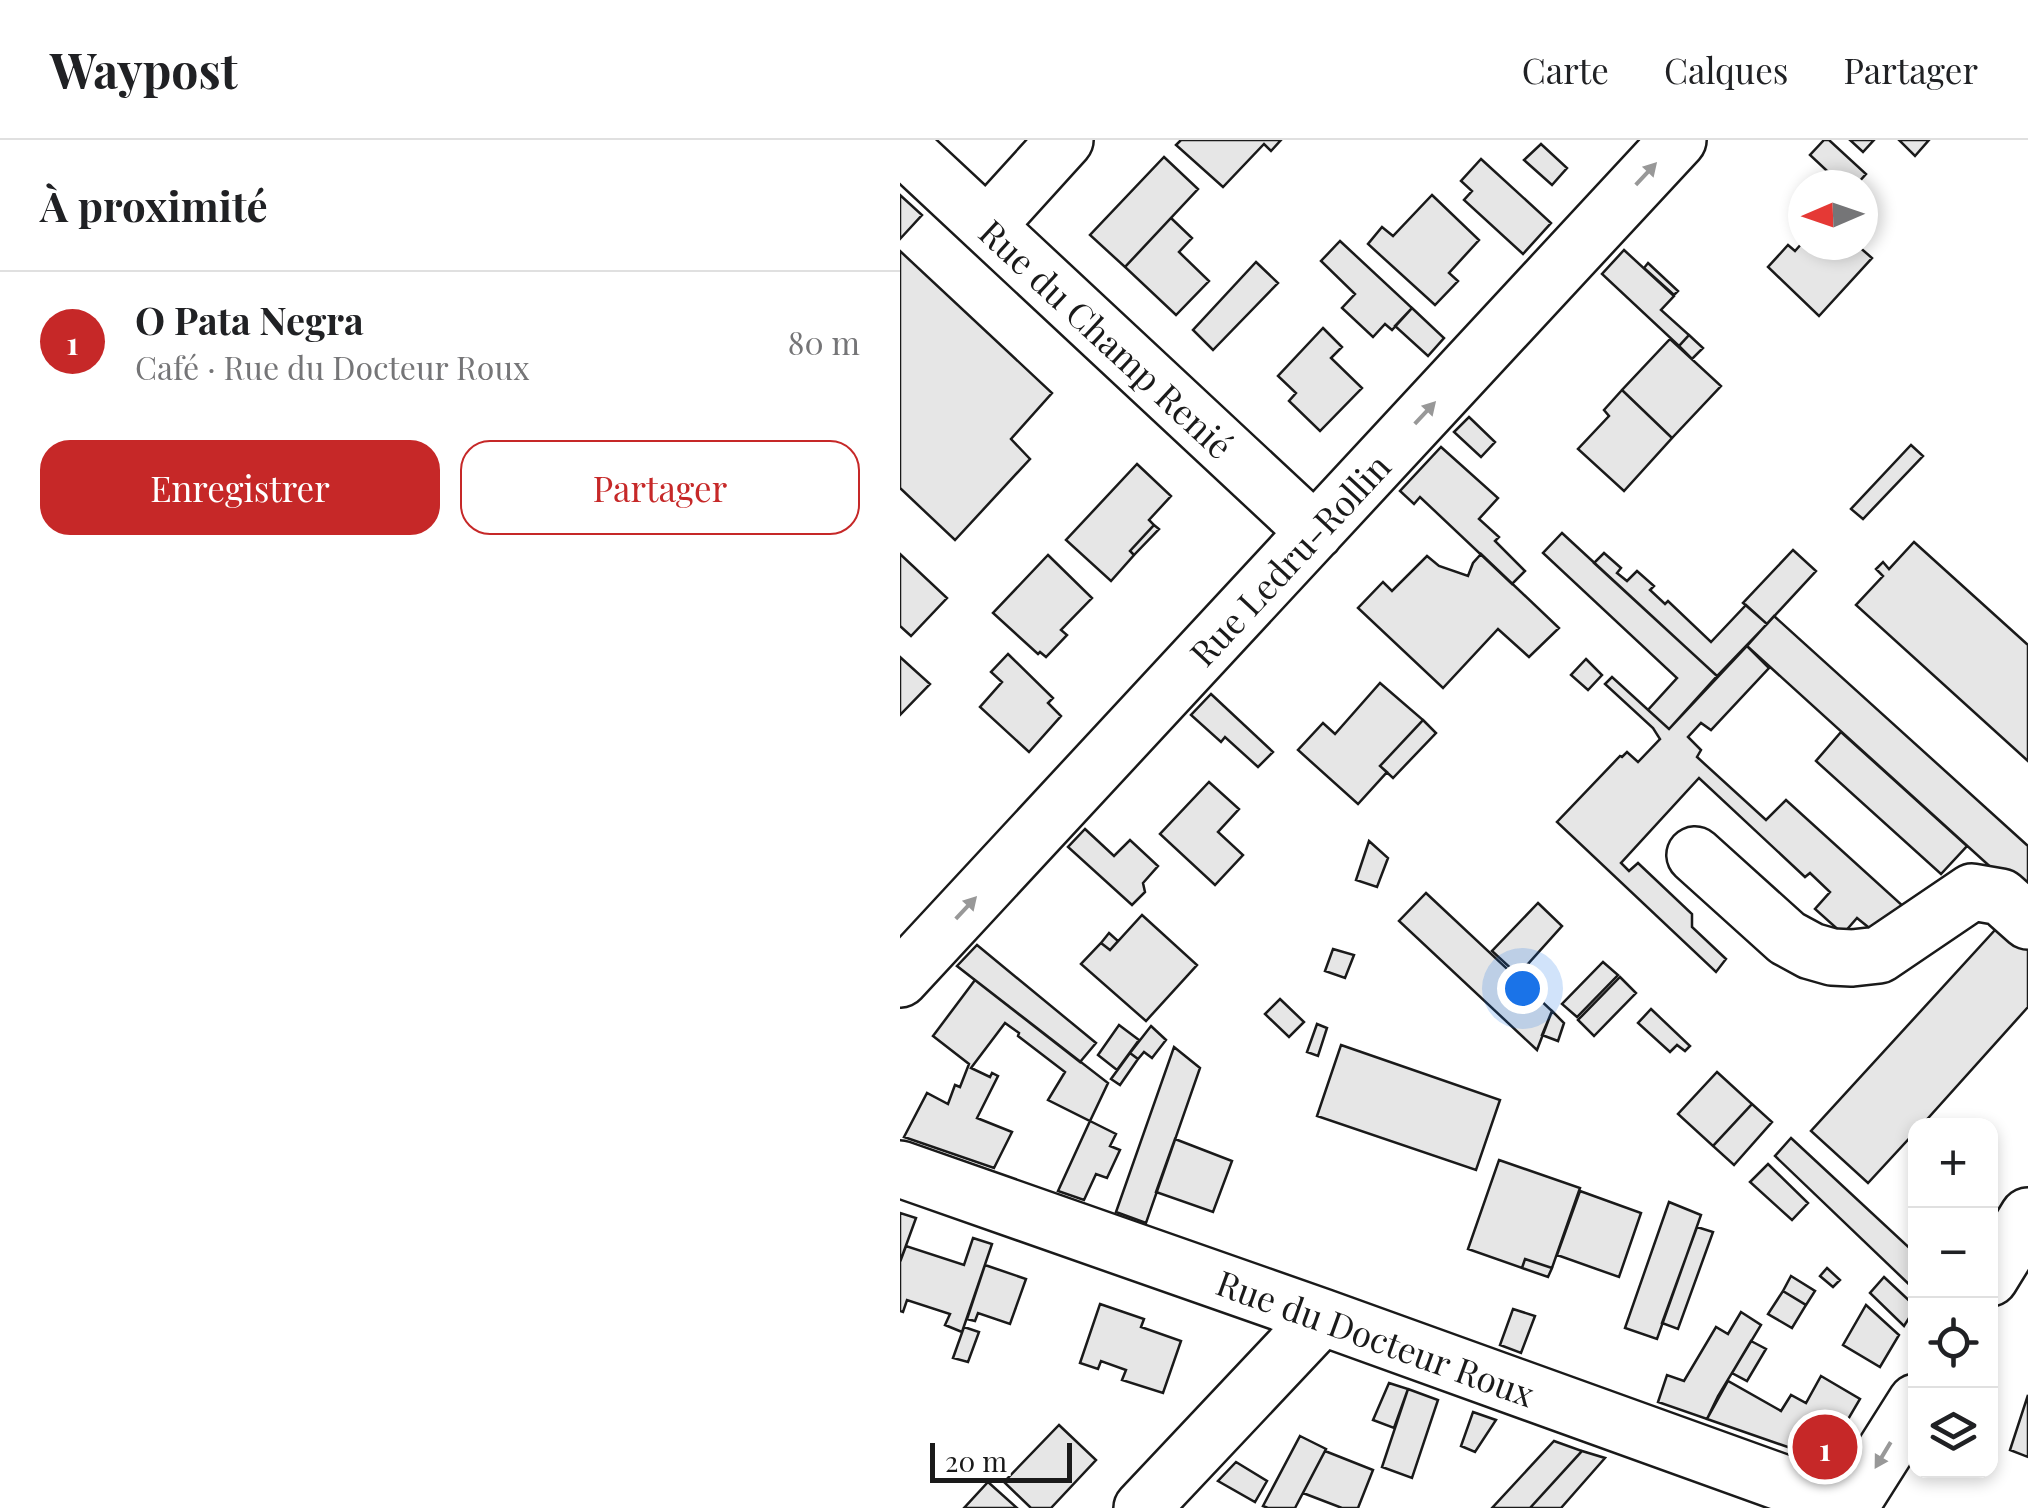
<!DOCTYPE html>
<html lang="fr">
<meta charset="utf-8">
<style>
:root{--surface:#fff;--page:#f6f6f6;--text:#202124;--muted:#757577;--line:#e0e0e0;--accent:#c62828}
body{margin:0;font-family:"Playfair Display",serif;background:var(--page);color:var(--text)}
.controls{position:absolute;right:30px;bottom:30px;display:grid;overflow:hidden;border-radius:20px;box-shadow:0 5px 15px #0003}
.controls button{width:90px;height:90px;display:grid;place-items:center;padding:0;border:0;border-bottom:2px solid var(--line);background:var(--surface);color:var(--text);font:50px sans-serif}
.compass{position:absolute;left:888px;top:30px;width:90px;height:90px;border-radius:50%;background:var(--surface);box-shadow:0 5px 15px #0003;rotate:268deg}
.scale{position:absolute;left:30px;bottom:25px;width:142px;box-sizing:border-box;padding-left:10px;border:5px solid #1a1a1a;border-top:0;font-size:28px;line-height:35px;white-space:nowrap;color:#1a1a1a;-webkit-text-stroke:8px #fff;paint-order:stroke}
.you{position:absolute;left:622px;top:848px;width:35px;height:35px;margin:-25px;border:8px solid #fff;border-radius:50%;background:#1a73e8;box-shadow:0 0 0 15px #1a73e833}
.badge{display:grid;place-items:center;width:65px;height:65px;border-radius:50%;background:var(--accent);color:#fff;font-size:32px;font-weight:700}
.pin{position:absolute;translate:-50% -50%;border:5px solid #fff;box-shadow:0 2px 10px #0006}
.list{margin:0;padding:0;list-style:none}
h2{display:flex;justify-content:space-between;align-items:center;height:130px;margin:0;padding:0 40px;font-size:42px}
h2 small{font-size:32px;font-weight:400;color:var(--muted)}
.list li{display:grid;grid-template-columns:65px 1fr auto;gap:30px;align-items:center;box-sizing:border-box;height:140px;padding:0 40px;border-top:2px solid var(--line)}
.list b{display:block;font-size:38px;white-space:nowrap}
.list p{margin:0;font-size:32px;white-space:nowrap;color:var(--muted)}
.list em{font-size:32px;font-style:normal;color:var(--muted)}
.actions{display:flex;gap:20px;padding:30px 40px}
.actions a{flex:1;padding:22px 0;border:2px solid var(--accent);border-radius:30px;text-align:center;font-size:35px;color:var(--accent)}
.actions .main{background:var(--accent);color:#fff}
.icon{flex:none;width:55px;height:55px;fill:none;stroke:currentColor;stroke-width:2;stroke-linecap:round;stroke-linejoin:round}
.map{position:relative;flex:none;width:1128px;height:1368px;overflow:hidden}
header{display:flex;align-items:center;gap:60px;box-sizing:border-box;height:140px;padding:0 50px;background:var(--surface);border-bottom:2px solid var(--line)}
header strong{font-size:48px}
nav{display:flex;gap:55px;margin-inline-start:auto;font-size:35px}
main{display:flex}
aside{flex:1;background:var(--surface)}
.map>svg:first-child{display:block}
.building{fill:#e6e6e6;stroke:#1a1a1a;stroke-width:2.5}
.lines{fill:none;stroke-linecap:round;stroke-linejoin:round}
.minor-casing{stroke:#1a1a1a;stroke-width:60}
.minor{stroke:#fff;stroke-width:55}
.oneway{fill:#989898}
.labels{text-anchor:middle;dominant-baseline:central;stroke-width:8;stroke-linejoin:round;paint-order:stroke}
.street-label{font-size:35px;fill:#1a1a1a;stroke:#fff}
</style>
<header>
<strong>Waypost</strong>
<nav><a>Carte</a><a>Calques</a><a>Partager</a></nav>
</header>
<main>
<aside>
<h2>À proximité<small></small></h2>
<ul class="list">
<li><span class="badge">1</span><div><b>O Pata Negra</b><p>Café · Rue du Docteur Roux</p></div><em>80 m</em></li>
</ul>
<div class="actions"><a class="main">Enregistrer</a><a>Partager</a></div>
</aside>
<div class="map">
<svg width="1128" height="1368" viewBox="0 0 1128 1368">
<rect width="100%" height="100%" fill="#fff"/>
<!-- building -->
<path class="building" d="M281,0H381L371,11L364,4L323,47L276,5Z
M924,0H929L966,34L956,45H942L910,15Z
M950,0H974L963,12Z
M999,0H1029L1015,16Z
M641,4L667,28L652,45L624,20Z
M264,17L298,49L225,127L190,95Z
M581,19L651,83L623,114L564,60L572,51L561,41Z
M0,55L22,75L0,99Z
M532,55L579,100L549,133L558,141L535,165L468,104L482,87L493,96Z
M271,78L292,98L279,112L309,141L276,175L225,127Z
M440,101L512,168L492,190L485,184L473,197L442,168L455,154L421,121Z
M903,102V105H957L972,118L919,176L868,127L888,105L895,111Z
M724,110L774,156L761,170L789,195L779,206L702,134Z
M0,111L152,253L111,299L130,319L55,400L0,348Z
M356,122L378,143L313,210L293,190Z
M748,123L778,151L774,155L744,128Z
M512,168L544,198L528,216L495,186Z
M423,188L442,207L431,218L462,248L420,291L389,261L396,253L378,236Z
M789,195L803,208L792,219L779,206Z
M770,199L821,246L772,298L722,250Z
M722,250L772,298L724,351L678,309L709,276L704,270Z
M569,277L595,302L581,317L554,292Z
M1011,305L1023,316L963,379L951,369Z
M541,307L598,358L579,379L599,397L595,401L625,431L612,444L520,357L514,364L500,351Z
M237,324L271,356L249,380L254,385L230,411L234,415L211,441L166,400Z
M254,385L259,389L234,415L230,411Z
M662,393L817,536L769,589L748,570L777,538L643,413Z
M1014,402L1128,505V621L956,465L983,436L976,429L983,422L989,429Z
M893,410L916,431L867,484L843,463Z
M704,413L721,428L717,433L727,441L737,431L754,446L750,450L765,464L768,461L811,502L846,465L867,484L817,536L694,423Z
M0,414L47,458L11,496L0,486Z
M581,414L659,488L629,517L598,489L543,548L458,468L483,442L492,451L527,416L539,426L568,436L573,423Z
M148,415L192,458L161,490L167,495L146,517L140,512L138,514L93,473Z
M874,476L1128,706V761L847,506Z
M847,506L869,528L811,590L801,583L788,597L801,610L797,617L866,680L886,660L1004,767L978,795L957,778L943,794L915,769L930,752L910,733L905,737L799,638L721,723L729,731L738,723L792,774V787L826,819L816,832L657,682L720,616L722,617L727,612L738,622L760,599L753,588L705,544L712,537L769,589Z
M108,514L153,558L148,563L161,576L129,612L80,567L102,542L91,532Z
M0,517L30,544L0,575Z
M686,519L702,535L688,550L671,535Z
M480,543L523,580L480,626L487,632L458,664L398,610L423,583L435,594Z
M311,554L373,612L358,627L325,597L321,602L291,575Z
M523,580L536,593L493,638L480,626Z
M941,592L1067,706L1041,734L916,621Z
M309,642L339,669L318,692L343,715L315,745L260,694Z
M185,689L214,716L230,700L258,726L243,743L245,752L232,765L168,707Z
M469,701L488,718L477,747L456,740Z
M526,753L652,871L637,910L499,781Z
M638,763L662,786L618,835L592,811Z
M242,775L297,825L246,881L181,824L201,803L210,810Z
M1106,778L1128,798V867L1021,986H1016V991L968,1043L911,991Z
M209,793L218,801L210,810L201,803Z
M77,805L196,903L180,922L57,826Z
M433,809L454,815L445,838L425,831Z
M703,822L718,835L677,877L662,864Z
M720,837L736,853L694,896L678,880Z
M75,840L208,943L190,981L148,960L165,932L118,896L119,893L105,883L71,928L90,937L92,933L98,936L77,978L112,992L94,1028L4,997L27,953L48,964L55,945L60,947L69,924L33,896Z
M380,859L404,882L389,897L365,874Z
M751,869L790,906L785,911L777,905L770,912L738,883Z
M652,871L664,883L658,901L642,895Z
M417,884L427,888L418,916L407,912Z
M219,885L239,900L217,930L198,915Z
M251,886L266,900L252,918L244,912L238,919L230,913Z
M441,905L600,960L576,1030L417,976Z
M274,907L300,928L246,1083L216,1072Z
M230,913L238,919L220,945L211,939Z
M817,932L852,964L813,1006L778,974Z
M852,964L872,982L834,1025L813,1006Z
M190,981L216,994L210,1006L220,1010L207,1038L196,1034L184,1060L158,1051Z
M891,998L1016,1114V1151L875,1016Z
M275,999L332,1021L313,1072L256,1052Z
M599,1020L680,1048L652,1128L625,1119L622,1128L568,1109Z
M868,1024L908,1063L892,1080L850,1042Z
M680,1051L741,1073L719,1137L657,1115Z
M769,1062L801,1075L757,1199L725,1188Z
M0,1073L16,1078L0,1122Z
M797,1087L813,1092L778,1189L762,1183Z
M73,1098L92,1104L62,1192L45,1185L50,1174L7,1160L3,1172L0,1171V1122L6,1106L64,1125Z
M625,1119L652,1128L648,1137L622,1128Z
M85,1125L126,1139L110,1184L78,1173L75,1181L67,1179Z
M927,1128L940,1140L933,1147L920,1136Z
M891,1136L915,1151L906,1165L883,1151Z
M984,1137L1016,1167L1004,1186L970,1153Z
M883,1151L906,1165L892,1188L868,1174Z
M200,1164L244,1179L241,1187L281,1201L263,1253L222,1240L226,1230L201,1221L198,1229L180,1223Z
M966,1165L999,1195L980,1227L943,1205Z
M613,1169L635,1176L621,1213L600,1205Z
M841,1172L861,1185L818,1256L807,1279L758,1262L767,1235L784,1241L816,1187L828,1194Z
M64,1187L79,1192L68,1222L53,1218Z
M851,1201L866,1209L847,1241L832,1233Z
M921,1236L960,1259L933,1305L905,1313L807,1279L828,1241L881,1271L891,1255L906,1263Z
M489,1243L508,1249L494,1288L473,1280Z
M508,1249L538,1260L512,1338L482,1327Z
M1128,1255V1317L1110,1310Z
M573,1272L596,1280L575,1312L561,1306Z
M159,1285L196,1320L151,1368H131L104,1342Z
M400,1296L426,1309L395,1368H368L363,1366Z
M654,1301L682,1311L630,1368H592Z
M425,1311L473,1330L458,1368H442L403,1353Z
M682,1311L705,1318L661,1368H630Z
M336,1322L367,1341L355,1362L318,1341Z
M88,1342L117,1368H64Z"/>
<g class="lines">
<defs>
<path id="minor" d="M0,5L415,392
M87,86L165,0
M795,715L887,798L911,811L932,817L952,818L979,815L1072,752L1101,757L1128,781
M0,839L778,0
M0,1029L422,1177L952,1368
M1090,1138L1128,1076
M242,1368L422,1177
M949,1368L1016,1262"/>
</defs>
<!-- minor casing -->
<use href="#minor" class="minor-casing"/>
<!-- minor -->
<use href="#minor" class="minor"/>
</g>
<!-- one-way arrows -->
<defs><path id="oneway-solid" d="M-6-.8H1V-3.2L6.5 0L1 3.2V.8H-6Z" transform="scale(2.5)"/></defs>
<g class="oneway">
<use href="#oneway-solid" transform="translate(746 34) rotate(-47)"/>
<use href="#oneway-solid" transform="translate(525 273) rotate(-47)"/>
<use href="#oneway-solid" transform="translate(66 768) rotate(-47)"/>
<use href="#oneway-solid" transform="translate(983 1315) rotate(121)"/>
</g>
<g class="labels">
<!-- street labels -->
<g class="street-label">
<text transform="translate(207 198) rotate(43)">Rue du Champ Renié</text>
<text transform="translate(389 419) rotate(-47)">Rue Ledru-Rollin</text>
<text transform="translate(476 1197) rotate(20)">Rue du Docteur Roux</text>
</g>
</g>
</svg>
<div class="controls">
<button>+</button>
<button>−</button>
<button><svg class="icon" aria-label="locate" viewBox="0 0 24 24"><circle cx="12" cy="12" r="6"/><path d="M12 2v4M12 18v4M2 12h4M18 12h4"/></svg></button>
<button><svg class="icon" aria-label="layers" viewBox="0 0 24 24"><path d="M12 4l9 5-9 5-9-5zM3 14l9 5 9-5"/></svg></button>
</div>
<svg class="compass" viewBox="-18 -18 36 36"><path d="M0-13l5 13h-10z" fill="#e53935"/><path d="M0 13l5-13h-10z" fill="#757577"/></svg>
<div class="scale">20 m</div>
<div class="you"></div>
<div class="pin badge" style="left:925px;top:1307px">1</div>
</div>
</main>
